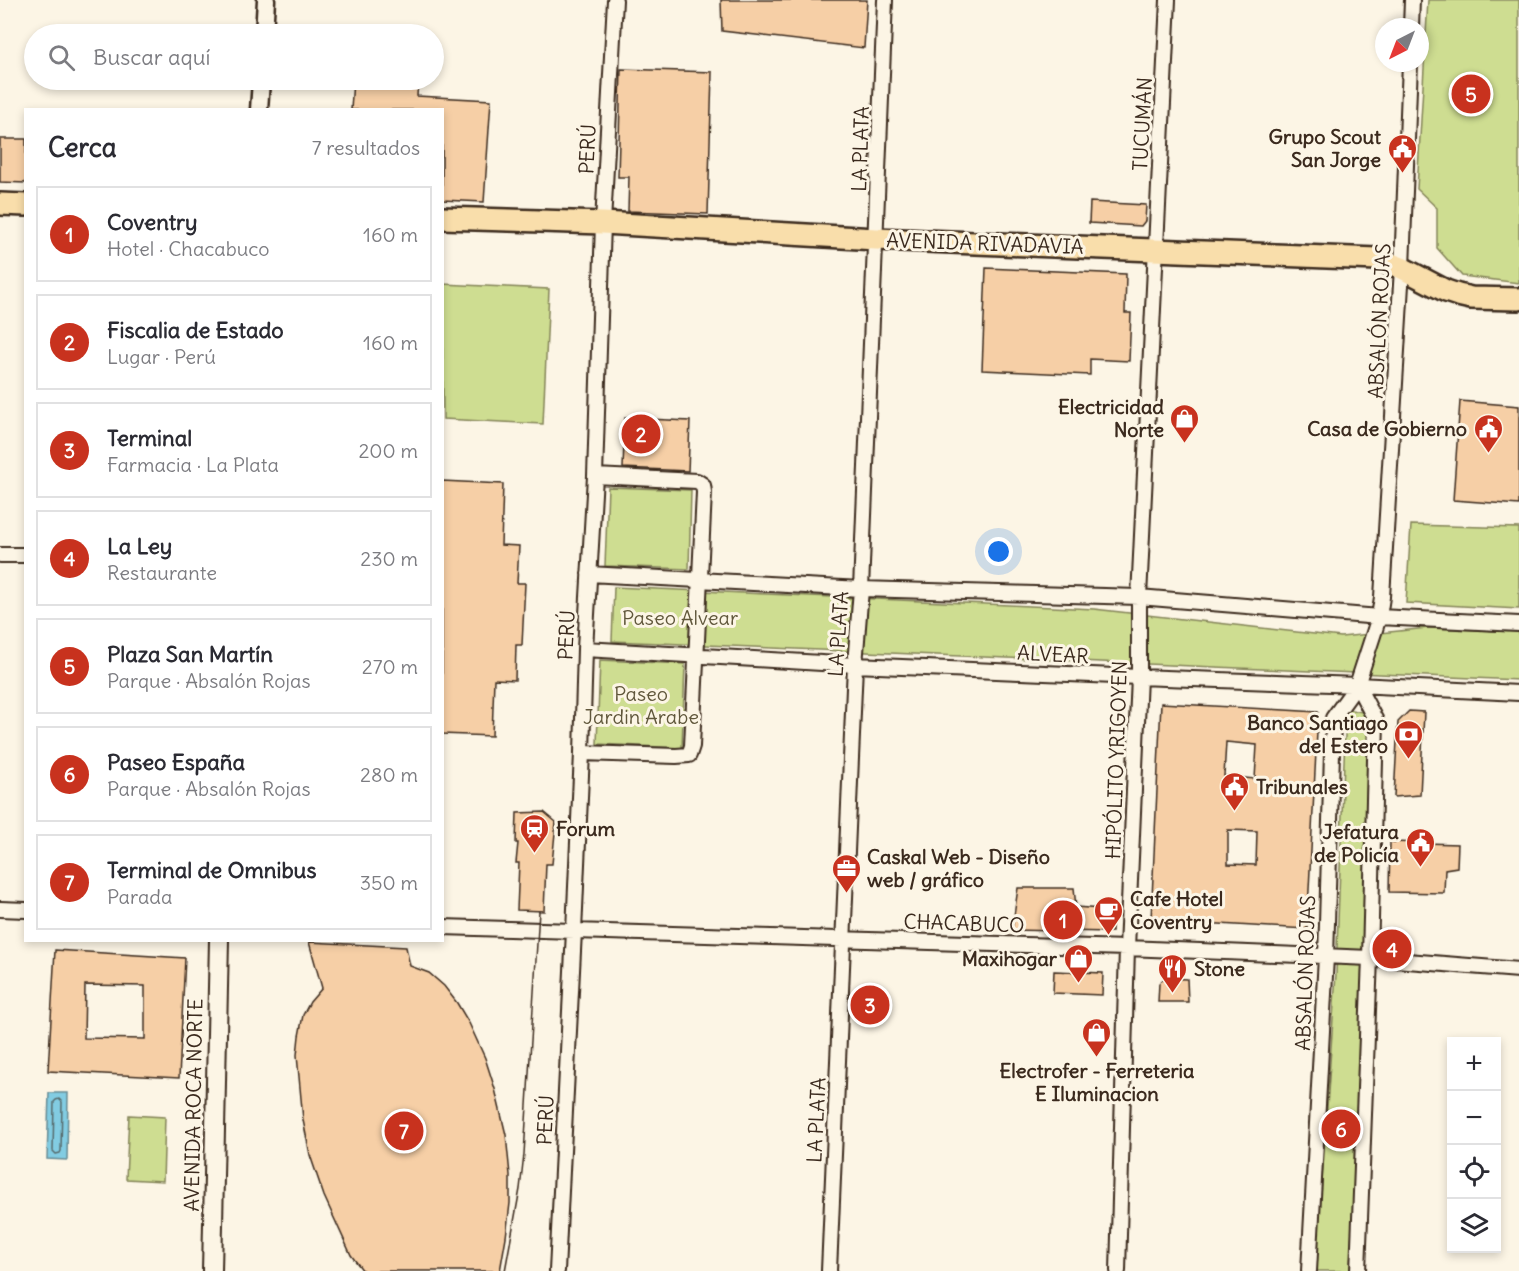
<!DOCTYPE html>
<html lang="es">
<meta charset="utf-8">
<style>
:root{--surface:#fff;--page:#f2f2f3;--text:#2b2b33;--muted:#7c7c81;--line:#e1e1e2;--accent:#c8321e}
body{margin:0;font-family:Delius,sans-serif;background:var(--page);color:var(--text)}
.controls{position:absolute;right:18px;bottom:18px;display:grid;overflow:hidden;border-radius:0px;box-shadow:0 3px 9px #0003}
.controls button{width:54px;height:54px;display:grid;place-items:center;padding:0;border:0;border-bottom:2px solid var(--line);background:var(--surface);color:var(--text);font:30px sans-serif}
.compass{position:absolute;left:1375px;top:18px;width:54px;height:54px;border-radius:50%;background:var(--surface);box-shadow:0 3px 9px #0003;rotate:222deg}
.you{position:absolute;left:999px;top:552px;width:21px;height:21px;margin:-15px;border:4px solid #fff;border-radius:50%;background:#1a73e8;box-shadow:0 0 0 9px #1a73e833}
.badge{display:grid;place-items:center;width:39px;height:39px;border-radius:50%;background:var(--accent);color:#fff;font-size:20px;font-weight:700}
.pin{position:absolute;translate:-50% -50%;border:3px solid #fff;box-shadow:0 2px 6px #0006}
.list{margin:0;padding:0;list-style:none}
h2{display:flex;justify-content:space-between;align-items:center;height:78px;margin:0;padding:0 24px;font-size:26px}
h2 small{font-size:20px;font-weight:400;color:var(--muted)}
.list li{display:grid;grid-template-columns:39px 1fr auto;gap:18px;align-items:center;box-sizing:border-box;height:96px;margin:0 12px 12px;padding:0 12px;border:2px solid var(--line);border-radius:0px}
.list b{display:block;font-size:22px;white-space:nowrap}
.list p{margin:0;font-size:20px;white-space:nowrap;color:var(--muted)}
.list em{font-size:20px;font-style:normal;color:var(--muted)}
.icon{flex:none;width:33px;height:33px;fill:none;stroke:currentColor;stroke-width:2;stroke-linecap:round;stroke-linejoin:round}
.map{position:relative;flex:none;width:1519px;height:1271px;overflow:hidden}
.search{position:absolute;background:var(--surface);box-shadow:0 3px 9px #0003;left:24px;top:24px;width:420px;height:66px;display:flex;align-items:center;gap:15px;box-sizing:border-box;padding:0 21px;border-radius:33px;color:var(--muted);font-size:22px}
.panel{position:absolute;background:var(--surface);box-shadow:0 3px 9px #0003;left:24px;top:108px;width:420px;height:834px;border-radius:0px}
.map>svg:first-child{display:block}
.green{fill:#cedd91;stroke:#848458;stroke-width:1.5}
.water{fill:#82cce2;stroke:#668b94;stroke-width:1.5}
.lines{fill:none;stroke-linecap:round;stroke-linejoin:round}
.shore{stroke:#576b6c;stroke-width:1.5}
.building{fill:#f6cfa6;stroke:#3b2a1e;stroke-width:1.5;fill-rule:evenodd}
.minor-casing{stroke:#3b2a1e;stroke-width:18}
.tertiary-casing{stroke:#3b2a1e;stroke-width:21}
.secondary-casing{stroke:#3b2a1e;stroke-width:22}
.primary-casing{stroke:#3b2a1e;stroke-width:26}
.minor{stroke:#fcf5e5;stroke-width:14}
.tertiary{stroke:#fcf5e5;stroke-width:16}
.secondary{stroke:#fcf5e5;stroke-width:18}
.primary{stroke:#f9deab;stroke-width:21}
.tram{stroke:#3b2a1e;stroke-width:1.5}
.labels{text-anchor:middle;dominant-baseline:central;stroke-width:6;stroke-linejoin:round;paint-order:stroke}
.street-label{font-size:20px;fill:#3b2a1e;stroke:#fcf5e5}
.poi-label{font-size:20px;font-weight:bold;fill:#3b2a1e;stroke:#fcf5e5;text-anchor:end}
.park-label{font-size:20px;fill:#60573b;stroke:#fcf5e5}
</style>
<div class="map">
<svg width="1519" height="1271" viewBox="0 0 1519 1271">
<rect width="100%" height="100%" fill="#fcf5e5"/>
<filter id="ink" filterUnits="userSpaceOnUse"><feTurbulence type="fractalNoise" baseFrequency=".0167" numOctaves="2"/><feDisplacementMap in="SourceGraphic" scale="12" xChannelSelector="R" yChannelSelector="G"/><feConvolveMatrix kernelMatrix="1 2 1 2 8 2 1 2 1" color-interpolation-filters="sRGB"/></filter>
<g filter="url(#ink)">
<!-- green -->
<path class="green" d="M1428,0H1519V283L1462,276L1437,248V208L1417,189Z
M442,284L549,289L543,424L443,419Z
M608,487L691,490L689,569L605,566Z
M1411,525L1519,528V609L1406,603Z
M614,587L1094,609L1341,637L1428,628L1519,632V680L612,641Z
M600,660L685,664L682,748L597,744Z
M1346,709L1368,713L1363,987L1350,1271H1316L1336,974Z
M129,1115L165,1117L163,1181L126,1179Z"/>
<!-- water -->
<path class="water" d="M49,1093H68L67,1160L47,1159Z"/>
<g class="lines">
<!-- shore -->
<path class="shore" d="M59,1099L62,1102L61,1151L60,1153L56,1154L53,1151L54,1102L56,1100Z"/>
</g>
<!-- building -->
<path class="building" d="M721,0H867L864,48L722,31Z
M621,69L712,72L708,214L628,211L629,177H618Z
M353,80H418L417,96L491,100L484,202L442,200V110H351Z
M0,139H26V183L0,182Z
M1090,202L1146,205L1145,221L1141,226L1089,223Z
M986,268L1126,274L1125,313H1131L1129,361L1090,359V375L982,370Z
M1460,401L1519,406V505L1453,500Z
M625,418L690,421L688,471L623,468Z
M442,481L503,484L501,545L519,546L517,583H525L522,645H516L515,680L494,679L492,736L442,734Z
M1161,703L1318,712L1307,929L1151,920ZM1226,742L1257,745L1255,779L1224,776ZM1228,830L1257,831L1256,865L1228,864Z
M1409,711L1424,712L1420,795L1394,797L1398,722Z
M544,812L556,822L552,864H546L544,911L517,910L519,863H516L518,843H516L517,813Z
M1390,842L1458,844L1457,867L1445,869L1444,893L1389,892Z
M1018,888H1074L1076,907L1112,910V932L1012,930Z
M309,942L406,947L410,966L429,973L444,986L457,1003L469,1023L485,1058L495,1089L506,1135L510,1175V1203L506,1237L500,1271H363L351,1255L324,1196L310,1155L303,1120L297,1055L299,1036L303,1015L310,1002L322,988Z
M55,950L185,958L179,1078L48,1071ZM85,985L145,986V1039L84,1038Z
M1054,971L1103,973L1102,995L1053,993Z
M1165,978L1187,979L1188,1002H1158L1159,983Z"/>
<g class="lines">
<defs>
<path id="minor" d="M1411,27L1412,0
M0,555H26
M589,574L861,589L1139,597L1379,617L1519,624
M585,649L855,665L1139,677L1357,685L1519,693
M1357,685L1376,721L1370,958L1358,1271
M582,753L676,756L689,755L692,746L704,492L703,485L697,481L595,476
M0,909L26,910
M442,927L1127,948L1370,958L1519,970
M557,1271L574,931L582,753L585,649L595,476L603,223L615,0
M829,1271L855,665L861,589L885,0
M1118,1271L1127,948L1139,677V597L1168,0
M1309,1271L1326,957L1333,718L1357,685L1379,617L1382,597L1402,268L1410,63"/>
<path id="tertiary" d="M264,34L266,0
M259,110L261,80"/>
<path id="secondary" d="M212,1271L219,940"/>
<path id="primary" d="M0,204L26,205
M442,218L603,223L876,239L1378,259L1402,268L1446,291L1458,295L1471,298L1519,299"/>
</defs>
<!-- minor casing -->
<use href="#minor" class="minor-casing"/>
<!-- tertiary casing -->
<use href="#tertiary" class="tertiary-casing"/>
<!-- secondary casing -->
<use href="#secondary" class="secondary-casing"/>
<!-- primary casing -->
<use href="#primary" class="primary-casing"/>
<!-- minor -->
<use href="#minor" class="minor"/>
<!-- tertiary -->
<use href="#tertiary" class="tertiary"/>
<!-- secondary -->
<use href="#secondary" class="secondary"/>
<!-- primary -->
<use href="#primary" class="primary"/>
<!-- tram -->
<path class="tram" d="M505,1271L520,1189L524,1154L539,911"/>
</g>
</g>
<!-- icons -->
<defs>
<symbol id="civic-pin" viewBox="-11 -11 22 30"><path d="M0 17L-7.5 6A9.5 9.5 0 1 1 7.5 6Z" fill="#c8321e" stroke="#fcf5e5"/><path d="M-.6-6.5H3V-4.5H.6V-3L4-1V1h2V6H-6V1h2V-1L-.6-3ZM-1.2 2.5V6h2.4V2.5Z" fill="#fff"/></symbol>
<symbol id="shop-pin" viewBox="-11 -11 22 30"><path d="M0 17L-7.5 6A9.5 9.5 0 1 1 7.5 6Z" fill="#c8321e" stroke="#fcf5e5"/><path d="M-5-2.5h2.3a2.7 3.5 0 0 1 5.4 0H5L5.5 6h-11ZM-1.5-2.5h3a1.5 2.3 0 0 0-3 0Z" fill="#fff"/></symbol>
<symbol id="bank-pin" viewBox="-11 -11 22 30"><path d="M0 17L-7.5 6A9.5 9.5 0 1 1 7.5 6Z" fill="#c8321e" stroke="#fcf5e5"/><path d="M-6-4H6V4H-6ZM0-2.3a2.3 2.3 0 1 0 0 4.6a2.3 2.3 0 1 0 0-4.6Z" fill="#fff"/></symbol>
<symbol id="station-pin" viewBox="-11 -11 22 30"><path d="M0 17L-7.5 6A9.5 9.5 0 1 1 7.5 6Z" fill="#c8321e" stroke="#fcf5e5"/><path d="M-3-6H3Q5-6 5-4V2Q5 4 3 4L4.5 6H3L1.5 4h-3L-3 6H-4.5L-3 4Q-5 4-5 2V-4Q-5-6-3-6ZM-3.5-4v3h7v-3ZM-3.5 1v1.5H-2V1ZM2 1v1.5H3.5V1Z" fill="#fff"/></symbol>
<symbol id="office-pin" viewBox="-11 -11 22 30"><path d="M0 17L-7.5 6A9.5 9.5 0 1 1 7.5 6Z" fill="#c8321e" stroke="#fcf5e5"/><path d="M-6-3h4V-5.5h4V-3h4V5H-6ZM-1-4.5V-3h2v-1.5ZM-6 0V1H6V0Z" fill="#fff"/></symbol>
<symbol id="cafe-pin" viewBox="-11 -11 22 30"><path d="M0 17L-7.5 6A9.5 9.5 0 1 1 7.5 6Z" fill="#c8321e" stroke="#fcf5e5"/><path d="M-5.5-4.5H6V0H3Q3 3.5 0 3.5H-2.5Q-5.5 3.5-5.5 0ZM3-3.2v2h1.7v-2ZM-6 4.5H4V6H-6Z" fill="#fff"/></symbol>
<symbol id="restaurant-pin" viewBox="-11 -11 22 30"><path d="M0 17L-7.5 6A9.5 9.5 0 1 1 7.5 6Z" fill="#c8321e" stroke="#fcf5e5"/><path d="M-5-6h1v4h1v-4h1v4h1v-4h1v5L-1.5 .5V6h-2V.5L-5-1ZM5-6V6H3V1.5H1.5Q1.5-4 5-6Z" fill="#fff"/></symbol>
</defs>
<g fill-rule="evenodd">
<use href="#civic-pin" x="1386" y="132" width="33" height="45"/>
<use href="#shop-pin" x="1168" y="402" width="33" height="45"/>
<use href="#civic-pin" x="1472" y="412" width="33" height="45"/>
<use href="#bank-pin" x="1392" y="718" width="33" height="45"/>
<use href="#civic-pin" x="1218" y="770" width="33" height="45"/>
<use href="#station-pin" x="518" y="812" width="33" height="45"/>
<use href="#civic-pin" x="1404" y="826" width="33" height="45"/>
<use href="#office-pin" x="830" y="852" width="33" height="45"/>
<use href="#cafe-pin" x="1092" y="894" width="33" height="45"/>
<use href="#shop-pin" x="1062" y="942" width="33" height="45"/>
<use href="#restaurant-pin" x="1156" y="952" width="33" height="45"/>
<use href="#shop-pin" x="1080" y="1016" width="33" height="45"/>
</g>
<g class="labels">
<!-- street labels -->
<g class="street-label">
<text transform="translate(1142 124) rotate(-87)">TUCUMÁN</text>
<text transform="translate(587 149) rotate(-87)">PERÚ</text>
<text transform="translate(860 149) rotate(-88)">LA PLATA</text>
<text transform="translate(985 243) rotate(2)">AVENIDA RIVADAVIA</text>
<text transform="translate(1379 321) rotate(-87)">ABSALÓN ROJAS</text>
<text transform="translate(838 634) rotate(-86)">LA PLATA</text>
<text transform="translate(566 635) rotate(-87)">PERÚ</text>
<text transform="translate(1053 654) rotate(3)">ALVEAR</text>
<text transform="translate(1116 760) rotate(-88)">HIPÓLITO YRIGOYEN</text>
<text transform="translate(964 923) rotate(2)">CHACABUCO</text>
<text transform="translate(1305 973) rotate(-88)">ABSALÓN ROJAS</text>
<text transform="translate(193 1105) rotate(-89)">AVENIDA ROCA NORTE</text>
<text transform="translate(545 1120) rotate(-87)">PERÚ</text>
<text transform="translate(816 1120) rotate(-87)">LA PLATA</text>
</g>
<!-- poi labels -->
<g class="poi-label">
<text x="1381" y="136">Grupo Scout<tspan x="1381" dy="23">San Jorge</tspan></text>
<text x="1164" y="406">Electricidad<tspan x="1164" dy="23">Norte</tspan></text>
<text x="1467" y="428">Casa de Gobierno</text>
<text x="1388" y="722">Banco Santiago<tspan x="1388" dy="23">del Estero</tspan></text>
<text x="1256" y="786" text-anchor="start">Tribunales</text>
<text x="556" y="828" text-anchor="start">Forum</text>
<text x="1399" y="831">Jefatura<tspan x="1399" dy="23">de Policía</tspan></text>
<text x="867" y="856" text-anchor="start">Caskal Web - Diseño<tspan x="867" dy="23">web / gráfico</tspan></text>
<text x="1130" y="898" text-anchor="start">Cafe Hotel<tspan x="1130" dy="23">Coventry</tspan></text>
<text x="1057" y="958">Maxihogar</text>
<text x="1194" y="968" text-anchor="start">Stone</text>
<text x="1097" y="1070" text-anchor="middle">Electrofer - Ferreteria<tspan x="1097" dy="23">E Iluminacion</tspan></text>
</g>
<!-- park labels -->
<g class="park-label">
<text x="680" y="617">Paseo Alvear</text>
<text x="641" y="693">Paseo<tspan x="641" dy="23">Jardin Arabe</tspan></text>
</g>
</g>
</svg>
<div class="controls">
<button>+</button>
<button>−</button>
<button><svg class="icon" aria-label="locate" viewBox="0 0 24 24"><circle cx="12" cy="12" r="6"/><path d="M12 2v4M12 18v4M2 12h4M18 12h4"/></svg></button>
<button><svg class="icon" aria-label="layers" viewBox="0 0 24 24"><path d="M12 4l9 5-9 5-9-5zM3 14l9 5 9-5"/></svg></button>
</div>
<svg class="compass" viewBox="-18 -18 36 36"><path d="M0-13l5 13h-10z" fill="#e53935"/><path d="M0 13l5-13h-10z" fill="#7c7c81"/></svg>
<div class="you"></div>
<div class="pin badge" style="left:1063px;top:920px">1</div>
<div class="pin badge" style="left:641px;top:434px">2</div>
<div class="pin badge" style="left:870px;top:1005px">3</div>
<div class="pin badge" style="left:1392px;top:949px">4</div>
<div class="pin badge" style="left:1471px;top:94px">5</div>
<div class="pin badge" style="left:1341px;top:1129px">6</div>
<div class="pin badge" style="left:404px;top:1131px">7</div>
<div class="search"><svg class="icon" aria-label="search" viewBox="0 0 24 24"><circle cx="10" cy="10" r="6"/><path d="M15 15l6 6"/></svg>Buscar aquí</div>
<section class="panel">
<h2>Cerca<small>7 resultados</small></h2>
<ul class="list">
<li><span class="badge">1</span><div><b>Coventry</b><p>Hotel · Chacabuco</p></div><em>160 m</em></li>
<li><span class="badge">2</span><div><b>Fiscalia de Estado</b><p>Lugar · Perú</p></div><em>160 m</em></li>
<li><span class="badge">3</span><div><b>Terminal</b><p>Farmacia · La Plata</p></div><em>200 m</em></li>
<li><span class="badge">4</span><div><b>La Ley</b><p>Restaurante</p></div><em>230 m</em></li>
<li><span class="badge">5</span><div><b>Plaza San Martín</b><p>Parque · Absalón Rojas</p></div><em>270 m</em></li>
<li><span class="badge">6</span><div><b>Paseo España</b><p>Parque · Absalón Rojas</p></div><em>280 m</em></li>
<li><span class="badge">7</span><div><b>Terminal de Omnibus</b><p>Parada</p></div><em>350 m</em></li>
</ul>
</section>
</div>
